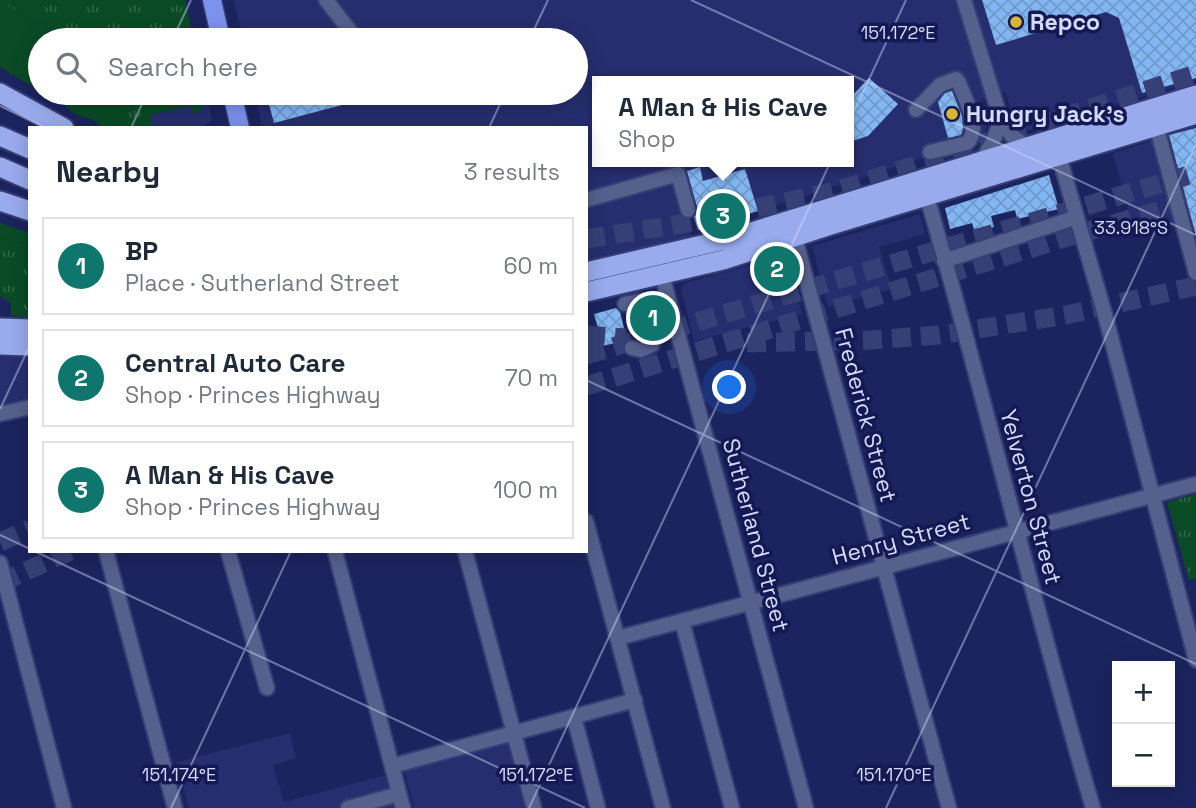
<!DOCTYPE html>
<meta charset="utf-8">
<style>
:root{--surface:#fff;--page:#f2f2f3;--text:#1f2937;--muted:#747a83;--line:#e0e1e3;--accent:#0f766e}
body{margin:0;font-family:"Space Grotesk",sans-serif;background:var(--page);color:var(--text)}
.controls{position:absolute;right:21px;bottom:21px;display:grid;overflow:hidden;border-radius:0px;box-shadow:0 4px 18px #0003}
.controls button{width:63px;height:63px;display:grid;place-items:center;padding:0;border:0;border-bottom:2px solid var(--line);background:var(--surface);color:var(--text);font:35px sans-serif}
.you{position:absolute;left:730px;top:388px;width:24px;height:24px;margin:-18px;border:5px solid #fff;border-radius:50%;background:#1a73e8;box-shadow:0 0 0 10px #1a73e833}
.badge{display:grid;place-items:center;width:46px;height:46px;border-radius:50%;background:var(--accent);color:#fff;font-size:23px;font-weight:700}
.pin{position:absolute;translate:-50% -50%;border:4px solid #fff;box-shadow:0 2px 7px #0006}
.popup{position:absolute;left:592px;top:76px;width:262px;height:91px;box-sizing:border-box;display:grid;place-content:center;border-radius:0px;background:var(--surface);filter:drop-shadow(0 2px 5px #0005);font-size:23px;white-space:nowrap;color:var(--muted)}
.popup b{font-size:26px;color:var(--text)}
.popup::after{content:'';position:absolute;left:50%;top:100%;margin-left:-14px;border:14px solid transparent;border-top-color:var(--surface)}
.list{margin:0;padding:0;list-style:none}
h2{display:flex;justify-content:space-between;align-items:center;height:91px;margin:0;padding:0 28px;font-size:30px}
h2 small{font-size:23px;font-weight:400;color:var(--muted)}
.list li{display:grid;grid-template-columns:46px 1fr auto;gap:21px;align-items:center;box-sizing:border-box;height:98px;margin:0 14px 14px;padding:0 14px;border:2px solid var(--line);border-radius:0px}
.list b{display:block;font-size:26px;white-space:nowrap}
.list p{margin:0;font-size:23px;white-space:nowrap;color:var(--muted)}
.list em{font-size:23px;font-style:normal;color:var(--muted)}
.icon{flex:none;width:38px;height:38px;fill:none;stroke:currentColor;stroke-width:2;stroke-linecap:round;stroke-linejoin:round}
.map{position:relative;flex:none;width:1196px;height:808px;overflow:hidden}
.search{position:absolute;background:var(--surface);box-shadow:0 4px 18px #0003;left:28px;top:28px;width:560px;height:77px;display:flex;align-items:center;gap:18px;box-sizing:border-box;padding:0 24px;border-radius:38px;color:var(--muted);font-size:26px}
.panel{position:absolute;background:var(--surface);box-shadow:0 4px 18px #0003;left:28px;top:126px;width:560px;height:427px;border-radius:0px}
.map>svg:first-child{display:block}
.built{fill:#262e6f;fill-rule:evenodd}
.green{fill:#0a4b26}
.park{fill:url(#park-tufts)}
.building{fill:url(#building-cross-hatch)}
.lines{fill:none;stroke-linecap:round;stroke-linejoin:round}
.highway-tunnel{stroke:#374076;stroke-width:19;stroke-dasharray:19 10;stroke-linecap:butt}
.minor-casing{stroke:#363e75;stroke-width:18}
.major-casing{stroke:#363e75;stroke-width:21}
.highway-casing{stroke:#363e75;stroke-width:23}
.minor{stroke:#55608d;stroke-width:14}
.major{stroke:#7d92ee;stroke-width:18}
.highway{stroke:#99abed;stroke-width:19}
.ticks{fill:none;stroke:#d3dcfa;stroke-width:2;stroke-opacity:0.45}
.poi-dot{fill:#d8b434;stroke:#141953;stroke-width:2.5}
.labels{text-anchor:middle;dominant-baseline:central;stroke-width:7;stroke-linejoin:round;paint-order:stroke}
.poi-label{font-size:23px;font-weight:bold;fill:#d3dcfa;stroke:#141953;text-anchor:start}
.street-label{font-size:23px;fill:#d3dcfa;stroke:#141953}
.ticks-label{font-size:18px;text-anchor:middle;fill:#d3dcfa;stroke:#141953;stroke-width:7;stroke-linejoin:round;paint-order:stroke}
</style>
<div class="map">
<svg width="1196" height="808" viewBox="0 0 1196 808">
<defs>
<pattern id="park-tufts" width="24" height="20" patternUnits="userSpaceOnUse" patternTransform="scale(1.75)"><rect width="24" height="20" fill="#0a4b26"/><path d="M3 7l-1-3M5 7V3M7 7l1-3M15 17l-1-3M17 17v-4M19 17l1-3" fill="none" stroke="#2d6446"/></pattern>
<pattern id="building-cross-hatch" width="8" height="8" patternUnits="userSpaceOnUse" patternTransform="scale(1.75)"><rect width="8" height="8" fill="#81b6f3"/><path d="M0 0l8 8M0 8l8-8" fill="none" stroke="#7099c9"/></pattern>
</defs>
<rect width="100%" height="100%" fill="#1c245f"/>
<!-- built -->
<path class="built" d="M234,0H1196V81L1025,131L1017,127L1005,91L980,100L987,120L986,128L979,140L761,210L711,228L699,237L680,170L586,195V128H262L255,93H576V40H243ZM597,81H849V162H597Z
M208,102L212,120L202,128H151L152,114L190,106L195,114Z
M1196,126V257L1164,139L1166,134Z
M1155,140L1177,224L1135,235L1113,153Z
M677,183L692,237L586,261V208Z
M920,214L925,234L879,247L892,289L828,307L812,246Z
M787,255L802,314L694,341L681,289L685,283Z
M0,357H30V398L0,407Z
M290,733L296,758L273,765L284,802L386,775L395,808H189L177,762Z
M507,741L526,808H414L404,769Z"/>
<!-- green -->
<path class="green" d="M0,2L66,40H40V89L35,88L0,67Z
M50,93H123L125,108L124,128H102C94,115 82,120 72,112C63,105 61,96 50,93Z
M0,223L30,233V246L0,237Z"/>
<!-- park -->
<path class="park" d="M0,0H185L194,40H66L0,2Z
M123,93H205L208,102L195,115L190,106L152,114L151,128H124L125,108Z
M0,237L30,246V317L11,316V303L0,296Z
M1196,494V578L1189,580L1167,502Z"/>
<!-- building -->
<path class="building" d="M982,0H1196V78L1142,93L1119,18L1106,12L996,45Z
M869,78L898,104L868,136L849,142V99Z
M952,91L962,116L963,129L961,135L948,138L938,102L945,93Z
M266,93H354L357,101L274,123Z
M1196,128V236L1169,135Z
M700,167L703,181L745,169L758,211L698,230L694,217L697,207L687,171Z
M1049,175L1059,209L1017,219L1015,210L991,216L994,227L975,232L972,223L950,229L945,208Z
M616,308L620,312L627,340L603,346L594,314Z"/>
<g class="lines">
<!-- highway-tunnel -->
<path class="highway-tunnel" d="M586,239L681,224L836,191L1196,74
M586,335L626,338
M747,343L871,340L939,335L1066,315L1196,286
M586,355L1196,173
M586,386L1061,239L1196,200
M0,542L30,529
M0,583L70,551"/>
<defs>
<path id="minor" d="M326,0L357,40
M964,0L1001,120L1012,136L1029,148
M916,110L940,85L956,79L959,83C965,99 982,129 967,143L930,152
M1156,125L1196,273
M1059,156L1104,311L1196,660
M982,161L994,139L1001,120
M927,197C986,399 1033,605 1093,808
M586,200L678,174L688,210
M795,238L949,808
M944,261L1077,217
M662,275L806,808
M625,304L641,301L650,308
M632,348L641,350L652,345L656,327
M0,414L30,407
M586,521L663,808
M106,551L175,808
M228,551L267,688
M335,551L403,808
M465,551L534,808
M0,563L64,808
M682,621L732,808
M618,638L1196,484
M574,717L598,808
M392,766L635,700
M348,808L399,794"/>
<path id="major" d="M212,0L221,40
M232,93L240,128"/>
<path id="highway" d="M0,93L64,128
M0,136L30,149
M0,167L30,180
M0,201L30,211
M586,272L732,238L1196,95
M586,292L723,260L831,225L1196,114
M0,328L30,329
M0,345L30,346"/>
</defs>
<!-- minor casing -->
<use href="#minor" class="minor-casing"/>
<!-- major casing -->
<use href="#major" class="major-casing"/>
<!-- highway casing -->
<use href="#highway" class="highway-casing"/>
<!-- minor -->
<use href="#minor" class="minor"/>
<!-- major -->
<use href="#major" class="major"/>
<!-- highway -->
<use href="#highway" class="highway"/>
</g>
<!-- ticks -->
<path class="ticks" d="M691,0L1196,235M172,40L191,0M529,40L548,0M0,106L46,128M131,128L147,93M489,128L505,93M586,380L1196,664M0,409L30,345M0,535L30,549M34,551L585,808M171,808L291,551M529,808L906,0M886,808L1196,144"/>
<!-- markers -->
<g class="poi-dot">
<circle cx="1016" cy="22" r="7"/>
<circle cx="952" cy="114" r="7"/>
</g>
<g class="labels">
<!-- poi labels -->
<g class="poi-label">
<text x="1030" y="22">Repco</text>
<text x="966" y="114">Hungry Jack's</text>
</g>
<!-- street labels -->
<g class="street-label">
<text transform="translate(866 415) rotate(75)">Frederick Street</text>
<text transform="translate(1031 497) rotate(75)">Yelverton Street</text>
<text transform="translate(756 535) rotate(75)">Sutherland Street</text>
<text transform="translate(901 539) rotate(-15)">Henry Street</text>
</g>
</g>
<g class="ticks-label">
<text x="898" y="39">151.172°E</text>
<text x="1131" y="234">33.918°S</text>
<text x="179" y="781">151.174°E</text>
<text x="536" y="781">151.172°E</text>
<text x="894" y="781">151.170°E</text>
</g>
</svg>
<div class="controls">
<button>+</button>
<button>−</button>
</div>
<div class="you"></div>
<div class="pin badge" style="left:653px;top:318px">1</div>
<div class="pin badge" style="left:777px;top:269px">2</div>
<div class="pin badge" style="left:723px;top:216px">3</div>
<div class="popup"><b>A Man &amp; His Cave</b>Shop</div>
<div class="search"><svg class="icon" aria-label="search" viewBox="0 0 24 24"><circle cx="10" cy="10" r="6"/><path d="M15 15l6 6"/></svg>Search here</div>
<section class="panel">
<h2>Nearby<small>3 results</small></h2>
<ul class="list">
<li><span class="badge">1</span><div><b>BP</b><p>Place · Sutherland Street</p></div><em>60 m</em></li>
<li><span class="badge">2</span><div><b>Central Auto Care</b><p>Shop · Princes Highway</p></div><em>70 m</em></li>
<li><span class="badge">3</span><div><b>A Man &amp; His Cave</b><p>Shop · Princes Highway</p></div><em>100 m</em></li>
</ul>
</section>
</div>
